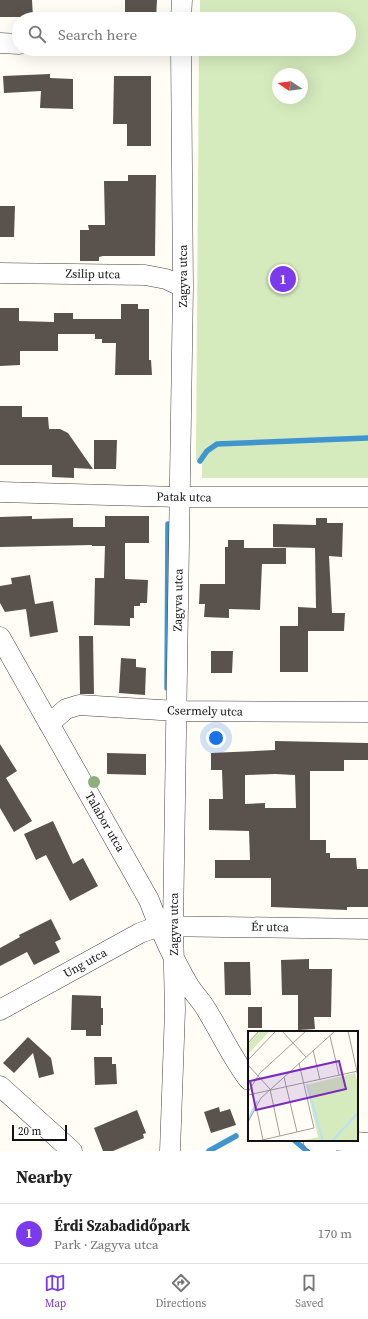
<!DOCTYPE html>
<meta charset="utf-8">
<style>
:root{--surface:#fff;--page:#f6f6f6;--text:#222;--muted:#767676;--line:#e0e0e0;--accent:#7c3aed}
body{margin:0;font-family:"Source Serif 4",serif;background:var(--page);color:var(--text)}
.compass{position:absolute;left:272px;top:68px;width:36px;height:36px;border-radius:50%;background:var(--surface);box-shadow:0 4px 16px #0002;rotate:283deg}
.scale{position:absolute;left:12px;bottom:10px;width:55px;box-sizing:border-box;padding-left:4px;border:2px solid #111;border-top:0;font-size:11px;line-height:14px;white-space:nowrap;color:#111;-webkit-text-stroke:3px #fff;paint-order:stroke}
.you{position:absolute;left:216px;top:738px;width:14px;height:14px;margin:-10px;border:3px solid #fff;border-radius:50%;background:#1a73e8;box-shadow:0 0 0 6px #1a73e833}
.badge{display:grid;place-items:center;width:26px;height:26px;border-radius:50%;background:var(--accent);color:#fff;font-size:13px;font-weight:700}
.pin{position:absolute;translate:-50% -50%;border:2px solid #fff;box-shadow:0 1px 4px #0006}
.list{margin:0;padding:0;list-style:none}
h2{display:flex;justify-content:space-between;align-items:center;height:52px;margin:0;padding:0 16px;font-size:17px}
h2 small{font-size:13px;font-weight:400;color:var(--muted)}
.list li{display:grid;grid-template-columns:26px 1fr auto;gap:12px;align-items:center;box-sizing:border-box;height:60px;padding:0 16px;border-top:1px solid var(--line)}
.list b{display:block;font-size:15px;white-space:nowrap}
.list p{margin:0;font-size:13px;white-space:nowrap;color:var(--muted)}
.list em{font-size:13px;font-style:normal;color:var(--muted)}
.icon{flex:none;width:22px;height:22px;fill:none;stroke:currentColor;stroke-width:2;stroke-linecap:round;stroke-linejoin:round}
.map{position:relative;flex:none;width:368px;height:1151px;overflow:hidden}
.search{position:absolute;background:var(--surface);box-shadow:0 4px 16px #0002;left:12px;right:12px;top:12px;height:44px;display:flex;align-items:center;gap:10px;box-sizing:border-box;padding:0 14px;border-radius:22px;color:var(--muted);font-size:15px}
.sheet{height:112px;background:var(--surface)}
nav{display:flex;justify-content:space-around;align-items:center;box-sizing:border-box;height:56px;border-top:1px solid var(--line);background:var(--surface);font-size:11px;color:var(--muted)}
nav a{display:grid;justify-items:center;gap:2px}
nav .on{color:var(--accent)}
.map>svg:first-child{display:block}
.green{fill:#d5ebbd;fill-rule:evenodd}
.lines{fill:none;stroke-linecap:round;stroke-linejoin:round}
.stream{stroke:#3f96cf;stroke-width:5.5}
.building{fill:#5a524d;fill-rule:evenodd}
.minor-casing{stroke:#444;stroke-width:21}
.minor{stroke:#fff;stroke-width:20}
.tree{fill:#8dad7f}
.labels{text-anchor:middle;dominant-baseline:central;stroke-width:4;stroke-linejoin:round;paint-order:stroke}
.street-label{font-size:12px;fill:#111;stroke:#fff}
.inset-river{fill:none;stroke:#b9e0f7;stroke-width:2}
.inset-road{fill:none;stroke:#a09f9a;stroke-width:1}
.view{fill:#7b2cbf;fill-opacity:0.15;stroke:#7b2cbf;stroke-width:2}
.inset-edge{fill:none;stroke:#111;stroke-width:2}
</style>
<div class="map">
<svg width="368" height="1151" viewBox="0 0 368 1151">
<rect width="100%" height="100%" fill="#fffdf5"/>
<!-- green -->
<path class="green" d="M200,0H368V478H202V464L196,460L199,49H349V19H200ZM278,74H302V98H278Z"/>
<g class="lines">
<!-- stream -->
<path class="stream" d="M200,461L207,451L217,444L368,438
M167,688L168,524
M294,1140L307,1151
M209,1151L236,1136"/>
</g>
<!-- building -->
<path class="building" d="M0,0H32L33,17H0Z
M125,0H157L156,19H125Z
M50,74V78L73,79V109L40,108L41,91L4,93L3,76Z
M114,76H151V146H127V124H113Z
M128,175H156L155,256H103L99,257V261H80V230H89L88,225H105L104,181H128Z
M0,206H15L14,237H0Z
M121,304H138V309H149V360H151L152,375H115L116,343H102V339H95V334H58V351H20V365L0,366V308H19V321L54,322V313H73V319H121Z
M0,406H22V417H48L49,429H60L68,433L93,469L74,468V478L52,477V465H0Z
M94,440H117L116,469H94Z
M32,516V519L73,518V527H105V516H149V543H125V579L148,580L147,603H140V606H134V618H130V626L94,625L95,578H104L105,546H92V545L0,547V517Z
M316,518H327V523H343L342,557L329,556L332,613H345L344,631H308V672H280V626H298V607L316,608L315,548L273,547V524L316,525Z
M228,540H244V548H286V564H262L260,610L229,609V618L204,617L205,604H199L200,584H225V547H228Z
M30,575L35,604L53,601L58,632L30,637L26,609L5,612L0,603V586L12,584L11,578Z
M79,636H93L94,694H80Z
M211,651H233L232,673H211Z
M121,658L136,659V667L146,668L145,695L119,693Z
M275,741L368,743V760H344V771H310V840H326V853H330V858H356L357,869H368V907H347V910L271,907V878H215V860H250L249,831L209,830V799H223L222,770H211V753L275,750ZM275,774L295,775L296,808H265V803L245,804V775Z
M0,744L17,771L6,778L32,821L14,832L0,808Z
M107,753L146,754V775L107,774Z
M53,821L73,864L83,858L98,886L70,901L46,855L36,860L24,834Z
M51,919L61,939L55,942L60,952L34,965L27,952L0,966V948L20,937L19,935Z
M309,959V969H332L331,1017H314L315,1029L298,1030V995H282L281,960Z
M224,962H250L251,995H225Z
M72,995L101,996V1008H103V1025H101V1036H86V1030H71Z
M248,1007H262V1028H248Z
M28,1037L51,1058L54,1074L39,1078L33,1053L14,1073L3,1063Z
M94,1057H112V1064H116L117,1084L95,1085Z
M219,1107L220,1112L230,1109L236,1125L211,1133L204,1112Z
M137,1110L146,1133L143,1134L144,1138L113,1151H103L94,1128Z"/>
<g class="lines">
<defs>
<path id="minor" d="M181,19L182,0
M0,43L19,44
M0,273L145,275L166,279L183,287
M0,492L179,497H368
M0,637L149,900C160,929 172,957 188,984C193,993 201,1000 206,1009C221,1033 232,1058 249,1080
M49,724L66,709L79,705L177,711L368,712
M0,1010L140,933L159,926L368,929
M0,1086L72,1151
M313,1140L326,1151
M331,1140L368,1143
M170,1151L175,1010L173,926L183,287L181,49"/>
</defs>
<!-- minor casing -->
<use href="#minor" class="minor-casing"/>
<!-- minor -->
<use href="#minor" class="minor"/>
</g>
<!-- trees -->
<circle class="tree" cx="94" cy="782" r="6"/>
<g class="labels">
<!-- street labels -->
<g class="street-label">
<text transform="translate(93 274) rotate(1)">Zsilip utca</text>
<text transform="translate(183 276) rotate(-90)">Zagyva utca</text>
<text transform="translate(184 497) rotate(1)">Patak utca</text>
<text transform="translate(178 600) rotate(-89)">Zagyva utca</text>
<text transform="translate(205 711) rotate(1)">Csermely utca</text>
<text transform="translate(105 822) rotate(60)">Talabor utca</text>
<text transform="translate(174 924) rotate(-90)">Zagyva utca</text>
<text transform="translate(270 927) rotate(1)">Ér utca</text>
<text transform="translate(85 963) rotate(-29)">Ung utca</text>
</g>
</g>
<!-- overview -->
<g transform="translate(248 1031)">
<rect width="110" height="110" fill="#fffdf5"/>
<path d="M12,0H22L0,23V13ZM107,42L110,54V110H53L70,106L58,54Z" fill="#d5ebbd"/>
<path class="inset-river" d="M59,53L75,110M0,89L9,70M84,110L110,82"/>
<path class="inset-road" d="M34,0L58,26M100,0L110,45M82,5L91,44M0,12L11,0M65,19L72,49M0,29L28,0M0,34L22,58L32,105M36,46L49,101M0,61L12,42L58,0M0,64L110,40M8,75L15,109M0,91L13,67L87,0M10,110L66,97L51,32"/>
<path class="view" d="M91,30L98,58L8,79L2,50Z"/>
<rect width="110" height="110" class="inset-edge"/>
</g>
</svg>
<svg class="compass" viewBox="-18 -18 36 36"><path d="M0-13l5 13h-10z" fill="#e53935"/><path d="M0 13l5-13h-10z" fill="#767676"/></svg>
<div class="scale">20 m</div>
<div class="you"></div>
<div class="pin badge" style="left:283px;top:279px">1</div>
<div class="search"><svg class="icon" aria-label="search" viewBox="0 0 24 24"><circle cx="10" cy="10" r="6"/><path d="M15 15l6 6"/></svg>Search here</div>
</div>
<section class="sheet">
<h2>Nearby<small></small></h2>
<ul class="list">
<li><span class="badge">1</span><div><b>Érdi Szabadidőpark</b><p>Park · Zagyva utca</p></div><em>170 m</em></li>
</ul>
</section>
<nav>
<a class="on"><svg class="icon" aria-label="map" viewBox="0 0 24 24"><path d="M3 6l6-2 6 2 6-2v14l-6 2-6-2-6 2zM9 4v14M15 6v14"/></svg>Map</a>
<a><svg class="icon" aria-label="directions" viewBox="0 0 24 24"><path d="M12 3l9 9-9 9-9-9zM9 14v-3h6M13 9l2 2-2 2"/></svg>Directions</a>
<a><svg class="icon" aria-label="saved" viewBox="0 0 24 24"><path d="M7 4h10v16l-5-4-5 4z"/></svg>Saved</a>
</nav>
